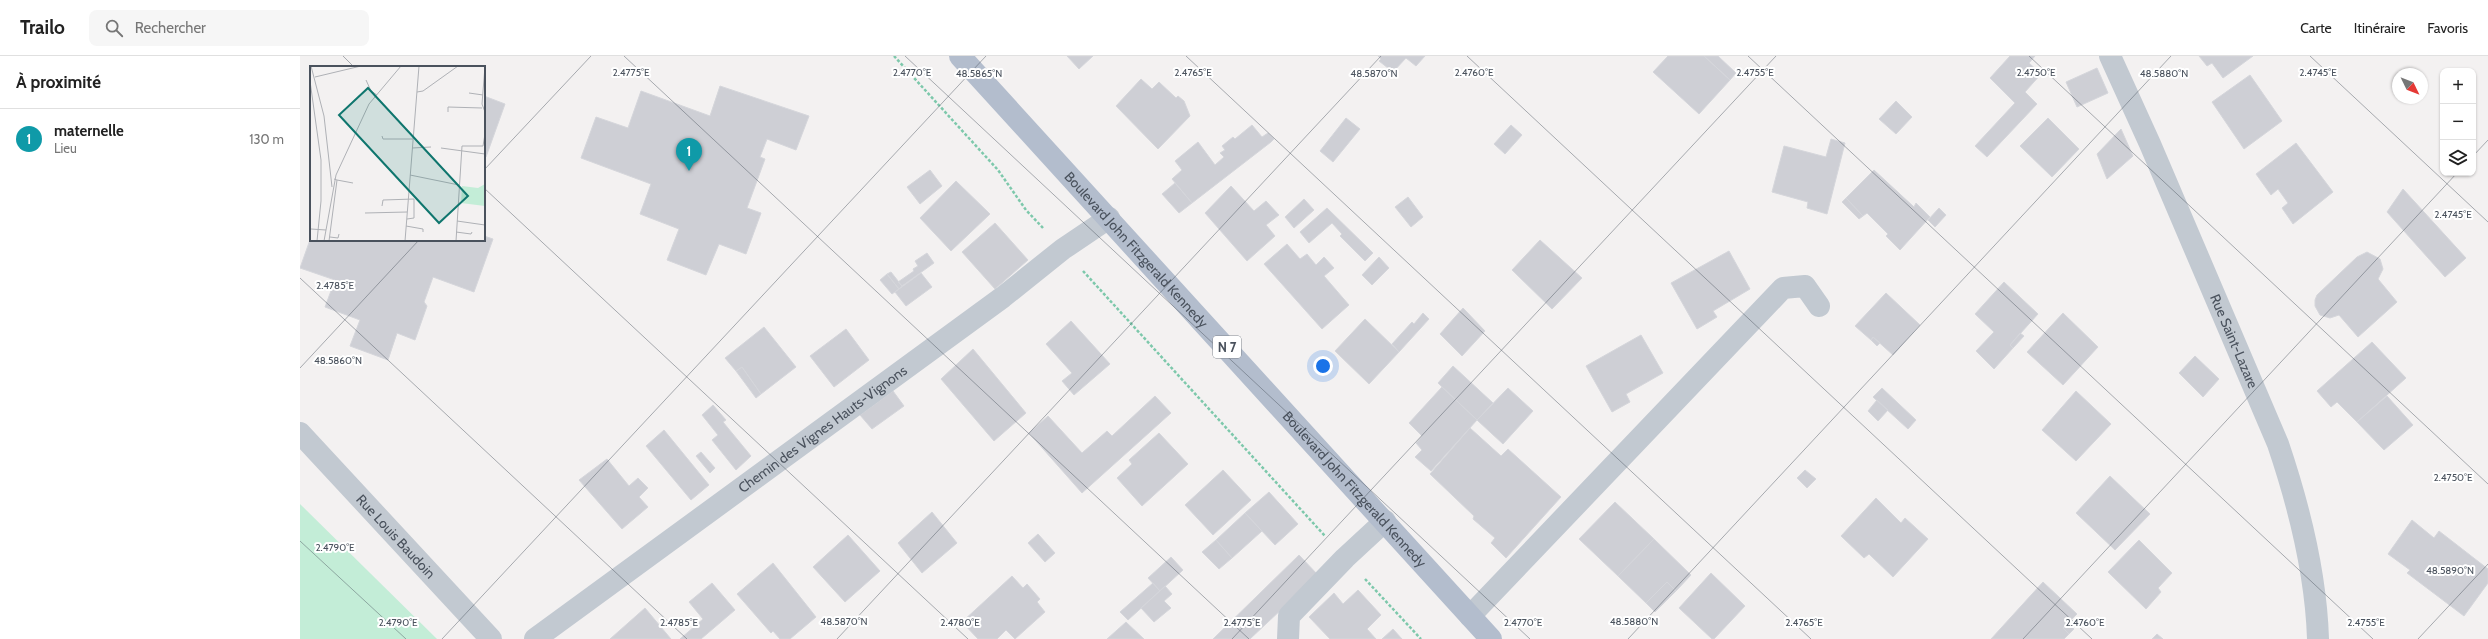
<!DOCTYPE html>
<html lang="fr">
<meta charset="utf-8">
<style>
:root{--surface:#fff;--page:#f6f6f6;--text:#222;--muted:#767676;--line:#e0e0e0;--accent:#7c3aed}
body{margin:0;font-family:Cabin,sans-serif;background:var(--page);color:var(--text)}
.controls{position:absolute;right:12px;top:12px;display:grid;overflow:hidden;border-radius:8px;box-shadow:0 1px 3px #0004}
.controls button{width:36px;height:36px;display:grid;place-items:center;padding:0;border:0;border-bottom:1px solid var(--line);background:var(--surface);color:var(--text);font:20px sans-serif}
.compass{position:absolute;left:2092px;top:12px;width:36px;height:36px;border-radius:50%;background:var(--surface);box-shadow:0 1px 3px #0004;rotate:133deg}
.you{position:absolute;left:1023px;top:310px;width:14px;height:14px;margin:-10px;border:3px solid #fff;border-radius:50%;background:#1a73e8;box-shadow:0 0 0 6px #1a73e833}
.badge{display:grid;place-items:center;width:26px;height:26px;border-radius:50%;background:var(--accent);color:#fff;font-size:13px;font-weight:700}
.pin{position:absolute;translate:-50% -33px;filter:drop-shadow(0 1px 2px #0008)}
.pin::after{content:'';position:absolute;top:21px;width:14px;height:12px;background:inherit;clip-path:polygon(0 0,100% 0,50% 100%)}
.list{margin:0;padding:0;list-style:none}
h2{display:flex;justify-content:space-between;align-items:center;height:52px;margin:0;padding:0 16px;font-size:17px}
h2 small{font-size:13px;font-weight:400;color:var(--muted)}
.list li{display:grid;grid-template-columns:26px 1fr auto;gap:12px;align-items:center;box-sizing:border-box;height:60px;padding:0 16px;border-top:1px solid var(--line)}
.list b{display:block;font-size:15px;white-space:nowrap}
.list p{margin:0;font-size:13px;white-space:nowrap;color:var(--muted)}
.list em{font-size:13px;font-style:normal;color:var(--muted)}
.icon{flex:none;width:22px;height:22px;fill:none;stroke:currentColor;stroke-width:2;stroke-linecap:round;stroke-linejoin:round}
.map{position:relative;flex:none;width:2188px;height:583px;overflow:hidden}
header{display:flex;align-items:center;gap:24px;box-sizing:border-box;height:56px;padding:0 20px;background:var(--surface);border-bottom:1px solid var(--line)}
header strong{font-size:19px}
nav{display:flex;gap:22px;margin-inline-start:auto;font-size:14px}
.search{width:280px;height:36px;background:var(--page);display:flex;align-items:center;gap:10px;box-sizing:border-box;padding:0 14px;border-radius:8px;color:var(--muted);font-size:15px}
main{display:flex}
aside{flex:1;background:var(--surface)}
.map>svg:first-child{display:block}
.green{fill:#c3edd7}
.building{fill:#cecfd5;stroke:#d5d6db}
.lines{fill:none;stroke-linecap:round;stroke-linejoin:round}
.path{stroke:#7dc8ab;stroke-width:2.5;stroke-dasharray:3 2;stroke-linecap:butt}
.minor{stroke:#c2c9d1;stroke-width:22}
.major{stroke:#b3bdcd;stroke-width:22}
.ticks{fill:none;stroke:#4a525d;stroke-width:1;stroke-opacity:0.45}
.labels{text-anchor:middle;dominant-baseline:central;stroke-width:4;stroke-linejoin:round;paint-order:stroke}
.shield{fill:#fff;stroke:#80868e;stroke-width:1}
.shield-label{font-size:13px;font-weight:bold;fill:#4a525d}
.street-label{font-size:14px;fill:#4a525d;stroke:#fff}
.inset-road{fill:none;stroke:#afb1b6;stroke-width:1}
.view{fill:#0f766e;fill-opacity:0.15;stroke:#0f766e;stroke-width:2}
.inset-edge{fill:none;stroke:#4a525d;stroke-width:2}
.ticks-label{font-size:10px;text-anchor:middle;fill:#4a525d;stroke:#fff;stroke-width:4;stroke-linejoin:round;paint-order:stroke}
</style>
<header>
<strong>Trailo</strong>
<div class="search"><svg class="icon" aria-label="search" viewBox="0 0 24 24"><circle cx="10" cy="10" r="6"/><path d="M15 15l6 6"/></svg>Rechercher</div>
<nav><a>Carte</a><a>Itinéraire</a><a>Favoris</a></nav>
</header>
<main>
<aside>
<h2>À proximité<small></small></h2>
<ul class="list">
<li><span class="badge" style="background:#0f9aa8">1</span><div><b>maternelle</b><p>Lieu</p></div><em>130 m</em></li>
</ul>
</aside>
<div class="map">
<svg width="2188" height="583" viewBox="0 0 2188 583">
<rect width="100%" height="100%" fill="#f3f1f1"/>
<!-- green -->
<path class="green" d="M0,448L137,583H0Z"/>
<!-- building -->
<path class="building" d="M767,0H793L779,13Z
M1078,0H1125L1116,10L1106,2L1093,16L1079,5L1081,3Z
M1368,0H1404L1430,24L1399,58L1353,16Z
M1404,0H1418L1436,17L1430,24Z
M1710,0H1735L1729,7L1741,18L1725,36L1737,48L1687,101L1675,90L1715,47L1690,22Z
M1899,0H1953L1923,22L1912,7L1907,10Z
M1797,12L1808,37L1777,51L1766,26Z
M1950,19L1982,65L1944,93L1912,46Z
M841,23L852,33L859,26L876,42L878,40L884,45L890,60L858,93L816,50Z
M420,30L509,60L496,94L467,83L460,101L465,103L447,152L461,157L446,198L419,188L406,219L367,204L379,173L340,158L351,128L281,102L296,61L328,72L341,35L410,60Z
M184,40L205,48L186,101L184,100Z
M1596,45L1612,61L1596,78L1579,63Z
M1046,62L1060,73L1033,106L1020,95Z
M1748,62L1779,93L1752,121L1720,90Z
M952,69L962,81L968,77L974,83L971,86L892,147L872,123L882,114L875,105L898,86L915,109L924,101L920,97L925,94L922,90L933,81L935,83Z
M1211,69L1222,79L1205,98L1194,88Z
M1821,73L1833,100L1807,123L1797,98Z
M1531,83L1545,87L1527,158L1507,152L1508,146L1472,136L1484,90L1526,101Z
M1996,87L2033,136L1993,168L1982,152L1988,147L1978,133L1971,139L1956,118Z
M630,114L642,130L620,148L607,131Z
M1574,114L1614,151L1616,147L1630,161L1600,194L1586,180L1588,178L1567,157L1563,160L1546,142Z
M656,125L690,158L651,195L620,162Z
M875,127L892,147L879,157L862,138Z
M931,130L954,155L966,145L979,159L966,169L975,180L947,205L905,157Z
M2103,133L2166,202L2145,221L2087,156Z
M1108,141L1123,161L1111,171L1095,151Z
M1546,142L1563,160L1559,163L1542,146Z
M1004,143L1014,154L994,172L985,161Z
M1027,152L1073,197L1065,205L1040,180L1042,178L1032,167L1009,187L1000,176Z
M1639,152L1646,159L1635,171L1628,164Z
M695,167L728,204L695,233L662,196Z
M184,180L193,183L174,236L133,221L124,246L127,250L115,284L97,277L88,304L50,290L60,264L25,251L35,224L0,212L11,181V184H184Z
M1240,184L1282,222L1252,253L1212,214Z
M987,188L1000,203L1007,198L1016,209L1024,201L1034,212L1024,220L1049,249L1022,273L964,208Z
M1429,195L1450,233L1413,255L1417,261L1397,273L1371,227Z
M2067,196L2080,203L2083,213L2078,223L2097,246L2058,281L2039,259L2030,262L2020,259L2015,250V244L2017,239L2057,201Z
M627,197L634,207L602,230L598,226L614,215L613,213L618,210L615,205Z
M1079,201L1089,212L1072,229L1062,219Z
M591,216L602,230L599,233L587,218Z
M621,217L632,231L606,250L595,236Z
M587,218L599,233L592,238L580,224Z
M1704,226L1738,258L1710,289L1713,292L1694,313L1676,295L1694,276L1675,258Z
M1586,237L1620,269L1593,299L1573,281L1571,284L1555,270Z
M1163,252L1185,275L1162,300L1140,278Z
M1123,257L1129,263L1099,296L1092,288L1112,266L1114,268Z
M1763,257L1798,291L1763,329L1727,296Z
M1065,263L1099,296L1069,328L1035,295Z
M771,265L810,308L774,339L762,325L772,317L746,288Z
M464,271L496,311L461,338L442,311L436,315L425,302Z
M546,273L569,304L534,331L510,300Z
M1720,277L1724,280L1713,292L1710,289Z
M1341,279L1363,317L1326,338L1330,346L1312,356L1286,310Z
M1573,281L1580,287L1577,290L1571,284Z
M2072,286L2106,322L2057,366L2037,346L2031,351L2017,335Z
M673,293L726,357L694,385L641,323Z
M1895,300L1919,323L1903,341L1879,317Z
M1153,310L1193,347L1177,364L1138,327Z
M442,311L461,338L456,342L436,315Z
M1142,331L1177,364L1131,415L1115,401L1122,394L1116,387L1122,380L1109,367Z
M1208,332L1233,355L1203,388L1177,364Z
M1582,332L1616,364L1608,373L1573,341Z
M593,335L604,350L572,373L560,359Z
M1776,335L1811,368L1776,405L1742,374Z
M855,340L871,357L782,437L729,377L748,360L782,397L807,375L812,380Z
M2087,340L2113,369L2084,394L2057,366Z
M1577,344L1588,354L1578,365L1568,355Z
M413,349L426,364L423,366L451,400L436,414L412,384L418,379L402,359Z
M1170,372L1201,400L1208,393L1261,441L1206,502L1191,487L1195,482L1173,463L1174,460L1130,418Z
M364,374L409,429L391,444L346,390Z
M859,377L888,408L842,450L817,422L832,408L829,404Z
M401,396L415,412L410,417L396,400Z
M307,403L329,430L338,422L348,432L339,441L348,451L322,473L279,424Z
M923,414L951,444L913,479L885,449Z
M1505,414L1516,423L1507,432L1497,422Z
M1810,420L1850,458L1815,494L1776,457Z
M969,436L998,468L975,489L945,457Z
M1576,442L1601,467L1605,462L1628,483L1593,521L1569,498L1564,502L1541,480Z
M1315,446L1354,483L1318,520L1279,483Z
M632,456L657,487L622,517L598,487Z
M945,457L962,475L932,502L916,484Z
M2112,464L2134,482L2139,475L2188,513V527L2164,560L2107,517L2110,514L2088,498Z
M738,478L755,497L745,506L728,487Z
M548,479L580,515L545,546L513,511Z
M1354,483L1391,519L1376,535L1367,526L1346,547L1318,520Z
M916,484L932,502L919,513L902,496Z
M1839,484L1872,517L1858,532L1861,536L1846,553L1808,516Z
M999,499L1018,519L950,583H913Z
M871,501L883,514L860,535L848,522Z
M473,507L516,561L490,583H480L473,575L471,577L437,538Z
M1411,517L1445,550L1414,583H1412L1379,552Z
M712,520L723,532L727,528L740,543L737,546L745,556L715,583L706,574L697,583H678L662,566Z
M1367,526L1376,535L1355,556L1346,547Z
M1743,526L1777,558L1763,572L1769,578L1764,583H1691Z
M412,527L435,554L401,583H380L403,563L389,546Z
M853,527L860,535L828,564L820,556Z
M865,530L872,538L864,545L871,552L854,566L841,552Z
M1058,534L1081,559L1067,573L1076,583H1030L1009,561L1034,537L1043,548Z
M345,552L371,583H310Z
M826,566L844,583H807Z
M1768,567L1774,573L1769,578L1763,572Z
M1093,573L1102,583H1082Z
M1857,578L1863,583H1852Z"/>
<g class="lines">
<!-- path -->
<path class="path" d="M594,0L698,114L726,154L743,172
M783,215L1025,480
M1065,523L1121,583"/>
<!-- minor -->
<g class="minor">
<path id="s1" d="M1810,0L1850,88L1978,388C1999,450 2016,517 2018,583"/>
<path id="s2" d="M0,377L191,583"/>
<path d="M1170,560L1483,232L1505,230L1519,250"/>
<path id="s3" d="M235,583L703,241L763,193L809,162"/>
<path d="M988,583L989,560L1045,502L1085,465"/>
</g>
<!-- major -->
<path class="major" id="s4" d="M660,0L1191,583"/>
</g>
<!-- ticks -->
<path class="ticks" d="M43,0L54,11M324,0L949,583M605,0L1230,583M886,0L1511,583M1167,0L1792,583M1448,0L2073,583M1729,0L2188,428M2010,0L2188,166M2173,100L2188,84M184,114L291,0M184,132L668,583M0,222L387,583M0,312L119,184M0,485L106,583M142,583L686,0M537,583L1081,0M932,583L1476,0M1328,583L1871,0M1723,583L2157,117M2118,583L2188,508"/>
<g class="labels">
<!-- shield labels -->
<rect class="shield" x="913" y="280" width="28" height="22" rx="3"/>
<g class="shield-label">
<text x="927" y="291">N 7</text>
</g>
<!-- street labels -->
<g class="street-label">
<text stroke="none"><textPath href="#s4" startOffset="262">Boulevard John Fitzgerald Kennedy</textPath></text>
<text stroke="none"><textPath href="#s1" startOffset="311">Rue Saint-Lazare</textPath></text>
<text stroke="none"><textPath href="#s3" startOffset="356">Chemin des Vignes Hauts-Vignons</textPath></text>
<text stroke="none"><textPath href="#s4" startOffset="586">Boulevard John Fitzgerald Kennedy</textPath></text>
<text stroke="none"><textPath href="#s2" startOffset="141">Rue Louis Baudoin</textPath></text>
</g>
</g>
<!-- overview -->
<g transform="translate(10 10)">
<rect width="175" height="175" fill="#f3f1f1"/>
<path d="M175,118V140L151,137L152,120L168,122Z" fill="#c3edd7"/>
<path class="inset-road" d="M1,0L14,50L22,121M175,0L172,38L175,46M5,11L51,0M56,14L61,25L67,29M0,15L11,94V135L7,175M107,26L113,25L148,0M159,27L173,29M138,46V41L172,42M72,70L73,73H103M102,82L121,81M131,82L175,88M100,109L149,119M27,114L43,117M72,140L73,134L104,133V152L97,153M55,147L97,146M147,155L175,159M0,159V175M96,160L113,163V166M1,163L16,164M146,166L161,168L162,166M20,171L28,172L29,168M14,175L26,109L59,38L91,0M19,175L27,114L24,113M95,175L109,0M146,175L152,80H173L175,68"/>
<path class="view" d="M58,22L158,130L129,157L29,49Z"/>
<rect width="175" height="175" class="inset-edge"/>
</g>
<g class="ticks-label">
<text x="331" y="20">2.4775°E</text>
<text x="612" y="20">2.4770°E</text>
<text x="893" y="20">2.4765°E</text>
<text x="1174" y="20">2.4760°E</text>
<text x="1736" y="20">2.4750°E</text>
<text x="1455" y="20">2.4755°E</text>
<text x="2018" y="20">2.4745°E</text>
<text x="679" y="21">48.5865°N</text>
<text x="1074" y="21">48.5870°N</text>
<text x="1864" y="21">48.5880°N</text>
<text x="2153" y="162">2.4745°E</text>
<text x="35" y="233">2.4785°E</text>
<text x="38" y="308">48.5860°N</text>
<text x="2153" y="425">2.4750°E</text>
<text x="35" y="495">2.4790°E</text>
<text x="2150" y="518">48.5890°N</text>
<text x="544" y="569">48.5870°N</text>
<text x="1334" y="569">48.5880°N</text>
<text x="98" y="570">2.4790°E</text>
<text x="379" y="570">2.4785°E</text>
<text x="660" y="570">2.4780°E</text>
<text x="942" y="570">2.4775°E</text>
<text x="1223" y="570">2.4770°E</text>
<text x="1504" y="570">2.4765°E</text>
<text x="1785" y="570">2.4760°E</text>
<text x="2066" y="570">2.4755°E</text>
</g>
</svg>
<div class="controls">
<button>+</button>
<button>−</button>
<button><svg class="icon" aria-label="layers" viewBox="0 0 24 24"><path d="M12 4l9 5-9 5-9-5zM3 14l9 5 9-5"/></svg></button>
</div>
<svg class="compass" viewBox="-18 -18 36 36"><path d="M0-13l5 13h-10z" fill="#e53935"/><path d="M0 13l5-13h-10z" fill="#767676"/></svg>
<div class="you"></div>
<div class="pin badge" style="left:389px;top:115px;background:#0f9aa8">1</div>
</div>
</main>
